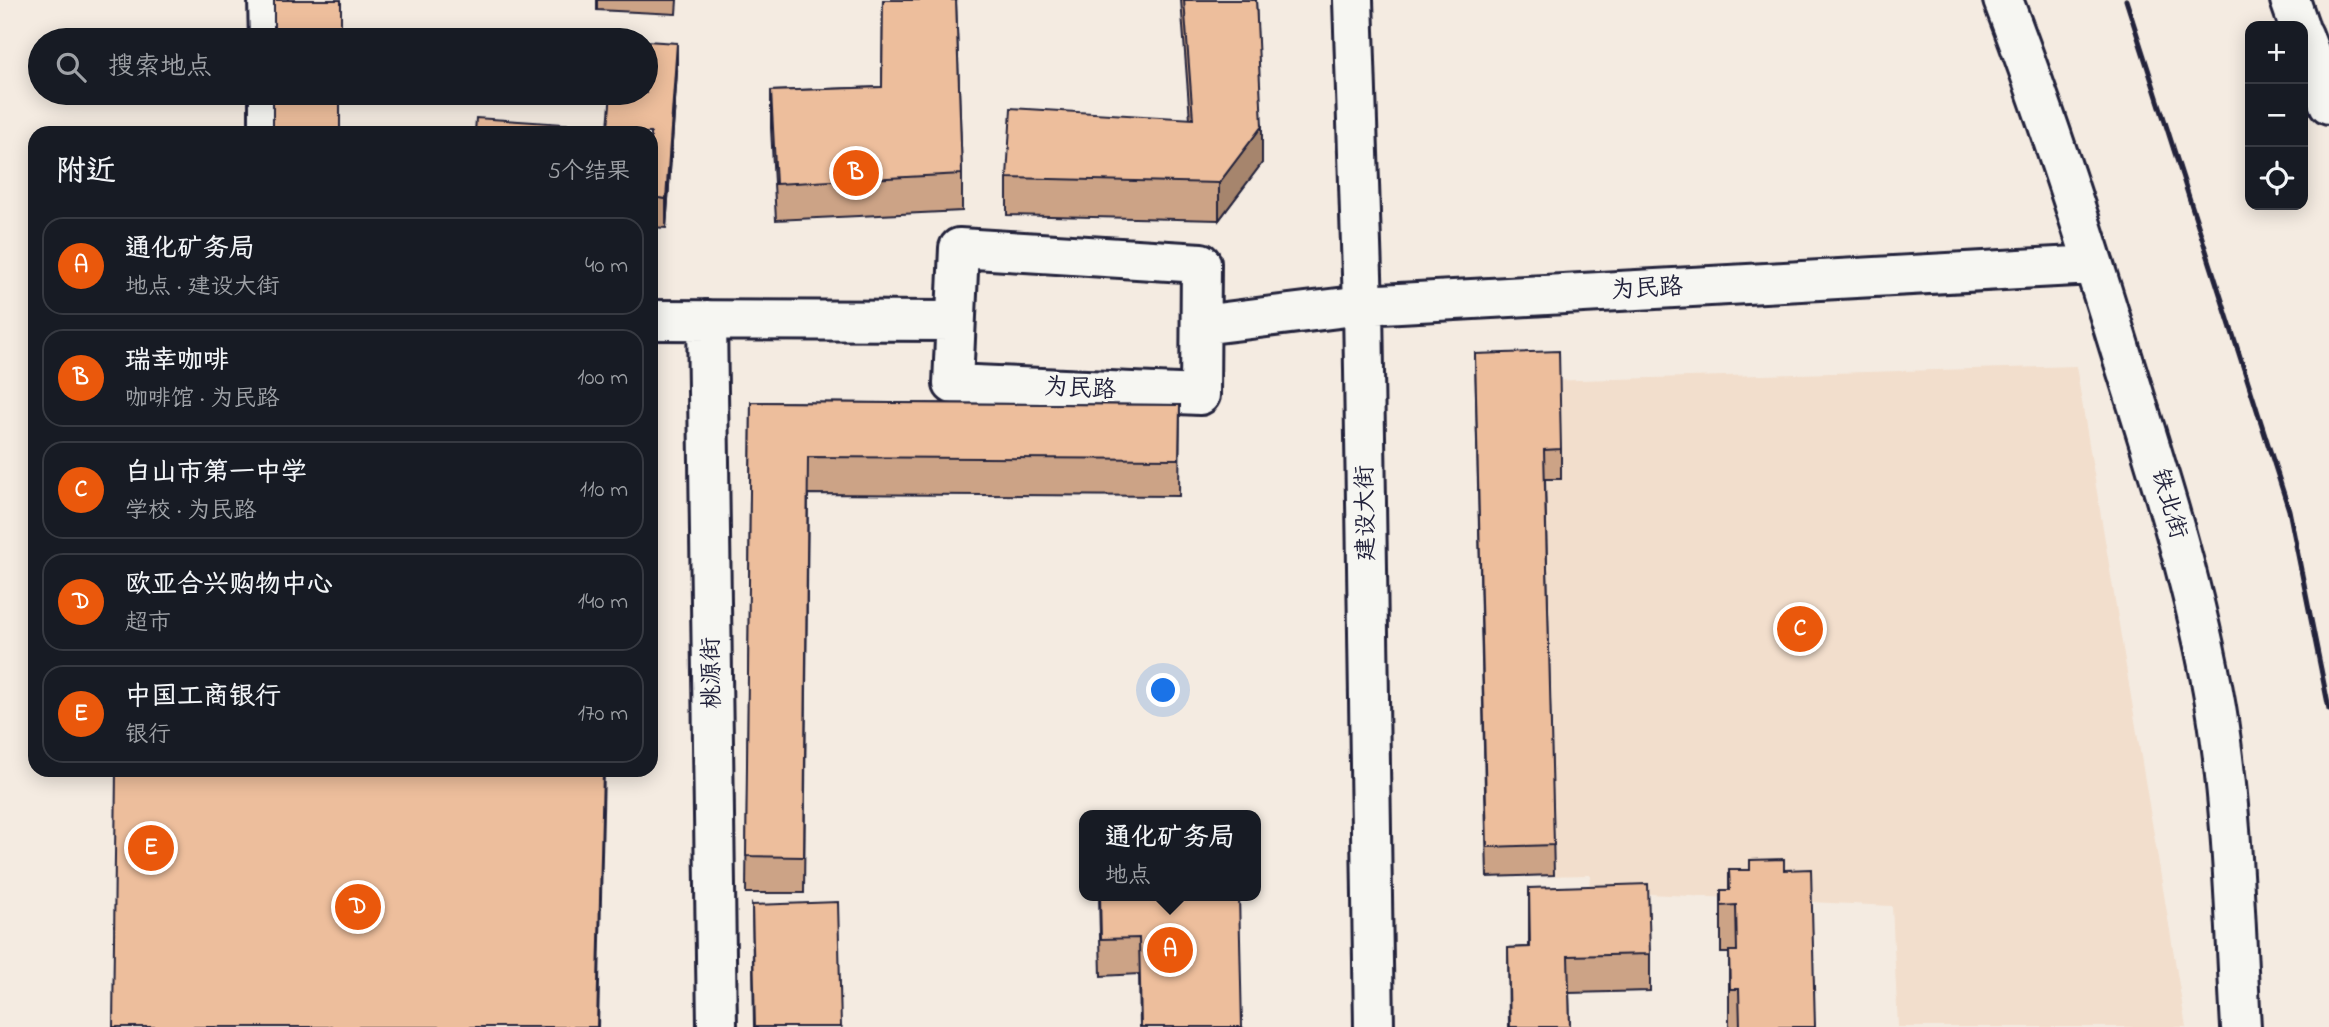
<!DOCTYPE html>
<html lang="zh">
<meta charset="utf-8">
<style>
:root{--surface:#171b24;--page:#242831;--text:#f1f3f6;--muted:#9ea1a6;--line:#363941;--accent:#ea580c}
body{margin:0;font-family:"Indie Flower","LXGW WenKai TC",sans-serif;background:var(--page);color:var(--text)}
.controls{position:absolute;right:21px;top:21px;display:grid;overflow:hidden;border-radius:14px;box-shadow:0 4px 18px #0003}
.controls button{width:63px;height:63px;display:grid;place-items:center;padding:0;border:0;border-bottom:2px solid var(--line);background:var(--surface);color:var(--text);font:35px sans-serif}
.you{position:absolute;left:1164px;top:691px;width:24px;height:24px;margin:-18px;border:5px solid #fff;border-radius:50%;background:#1a73e8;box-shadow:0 0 0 10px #1a73e833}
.badge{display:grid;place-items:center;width:46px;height:46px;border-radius:50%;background:var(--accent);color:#fff;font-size:23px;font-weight:700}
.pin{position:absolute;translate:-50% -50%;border:4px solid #fff;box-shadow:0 2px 7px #0006}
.popup{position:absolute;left:1079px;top:810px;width:182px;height:91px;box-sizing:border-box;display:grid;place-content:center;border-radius:14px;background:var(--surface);filter:drop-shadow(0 2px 5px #0005);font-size:23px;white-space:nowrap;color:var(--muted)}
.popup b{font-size:26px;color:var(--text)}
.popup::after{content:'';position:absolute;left:50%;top:100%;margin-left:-14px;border:14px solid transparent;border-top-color:var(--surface)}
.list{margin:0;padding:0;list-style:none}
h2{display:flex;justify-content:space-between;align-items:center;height:91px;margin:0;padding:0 28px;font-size:30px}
h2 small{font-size:23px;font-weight:400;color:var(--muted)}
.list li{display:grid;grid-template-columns:46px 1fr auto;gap:21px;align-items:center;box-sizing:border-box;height:98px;margin:0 14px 14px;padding:0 14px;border:2px solid var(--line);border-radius:21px}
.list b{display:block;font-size:26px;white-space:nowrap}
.list p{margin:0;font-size:23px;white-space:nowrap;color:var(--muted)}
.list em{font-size:23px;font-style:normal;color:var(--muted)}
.icon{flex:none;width:38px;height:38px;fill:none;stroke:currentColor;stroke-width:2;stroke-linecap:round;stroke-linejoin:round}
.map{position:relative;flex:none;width:2329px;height:1027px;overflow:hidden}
.search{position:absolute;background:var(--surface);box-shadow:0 4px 18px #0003;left:28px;top:28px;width:630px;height:77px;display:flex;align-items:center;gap:18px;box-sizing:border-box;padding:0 24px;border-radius:38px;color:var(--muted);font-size:26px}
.panel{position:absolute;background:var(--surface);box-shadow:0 4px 18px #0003;left:28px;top:126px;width:630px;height:651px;border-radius:21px}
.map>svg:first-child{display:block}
.built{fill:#f2decc}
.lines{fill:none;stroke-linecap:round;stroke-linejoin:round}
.street-casing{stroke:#22223b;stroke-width:44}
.secondary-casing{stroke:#22223b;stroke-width:44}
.street{stroke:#f6f6f2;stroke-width:38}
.secondary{stroke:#f6f6f2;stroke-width:38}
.rail{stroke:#22223b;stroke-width:5}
.wall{fill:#cca386;stroke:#22223b;stroke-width:2}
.shaded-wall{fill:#a6856d;stroke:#22223b;stroke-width:2}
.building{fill:#edbe9c;stroke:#22223b;stroke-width:2}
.labels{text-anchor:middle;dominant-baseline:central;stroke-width:6;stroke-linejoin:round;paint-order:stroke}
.street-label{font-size:24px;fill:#22223b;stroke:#f6f6f2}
</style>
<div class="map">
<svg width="2329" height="1027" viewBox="0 0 2329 1027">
<rect width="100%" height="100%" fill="#f4ebe1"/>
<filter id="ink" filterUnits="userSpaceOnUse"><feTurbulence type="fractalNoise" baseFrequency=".0143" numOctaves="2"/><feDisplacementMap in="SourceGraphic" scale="14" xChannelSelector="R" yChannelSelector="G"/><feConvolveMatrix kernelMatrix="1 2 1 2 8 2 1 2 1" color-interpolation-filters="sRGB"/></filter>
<g filter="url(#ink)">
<!-- built -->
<path class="built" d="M2076,366L2186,1027H1898L1892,906L1589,891L1590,875L1487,877L1475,383Z"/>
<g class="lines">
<defs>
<path id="street" d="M268,0L269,40
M269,93V133
M959,248L1201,263L1200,395L953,384Z
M651,320L955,321
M707,320L717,1027
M1201,325L1363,305"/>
<path id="secondary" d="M1353,0L1363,305L1374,1027
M2003,0C2048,118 2086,238 2123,359C2159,474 2196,589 2216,708C2233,811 2235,923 2241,1027
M2290,0L2299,26
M2303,35L2329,104
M1363,305L2094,265"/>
</defs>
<!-- street casing -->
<use href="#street" class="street-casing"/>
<!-- secondary casing -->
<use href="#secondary" class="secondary-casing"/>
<!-- street -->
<use href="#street" class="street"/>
<!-- secondary -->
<use href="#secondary" class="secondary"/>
<!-- rail -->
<path class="rail" d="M2126,0L2289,510L2329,709"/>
</g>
<!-- wall -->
<path class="wall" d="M597,0H677L676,14L597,10Z
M883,0H958H956L962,174V211L776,220L771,128V91L882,87Z
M1181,0H1256L1262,163L1219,220L1007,215V178L1190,119Z
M677,72L666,228L651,227V133L608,127Z
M1475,354L1561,449V479H1545L1554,875L1487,877Z
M751,402L1180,405L1179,496L808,494L804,893H746Z
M1729,870H1784L1815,1027H1729V953H1721V890H1729Z
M1529,888L1650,954V991L1569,993L1570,1027H1509L1508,948L1529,947Z
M1099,896L1242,1027H1140L1139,974L1101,976Z
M752,905L841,1027H754Z"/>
<!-- shaded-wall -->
<path class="shaded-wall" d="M677,43V72L666,228V199Z
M1262,126V163L1219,220V183Z
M604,770L598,1027H597Z"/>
<!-- building -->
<path class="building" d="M274,0H341V40H274Z
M883,0H956L962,174L776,184L771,91L882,87Z
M1184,0H1256L1262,126L1219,183L1007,178L1011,108L1193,119Z
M646,41L677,43L666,199L651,197V133H475L476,118L608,127L611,93H646Z
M273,93H340V131L436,132V133H273Z
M1559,351L1561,449L1544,450L1554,845L1487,847L1475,354Z
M751,402L1180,405L1179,459L808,457L804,857L746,856Z
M116,770H603L597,1027H113Z
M1784,859V870L1811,869L1815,1027H1740L1739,989H1730L1729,951H1737L1736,905L1721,906V890H1730L1729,870H1750V860Z
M1648,884L1650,954L1568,956L1570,1027H1510L1508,948L1530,947L1529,888Z
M1100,896H1239L1242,1027H1141L1139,938L1101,939Z
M838,902L841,1027H755L752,905Z"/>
</g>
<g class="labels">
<!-- street labels -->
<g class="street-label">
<text transform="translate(1647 290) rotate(-3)">为民路</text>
<text transform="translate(1080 390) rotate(3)">为民路</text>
<text transform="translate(2168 504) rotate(74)">铁北街</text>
<text transform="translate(1367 513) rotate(-91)">建设大街</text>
<text transform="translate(713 673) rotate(-91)">桃源街</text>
</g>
</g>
</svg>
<div class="controls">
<button>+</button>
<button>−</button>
<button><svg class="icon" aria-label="locate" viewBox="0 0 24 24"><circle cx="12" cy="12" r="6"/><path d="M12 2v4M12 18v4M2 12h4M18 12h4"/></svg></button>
</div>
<div class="you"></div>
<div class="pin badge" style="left:1170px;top:950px">A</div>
<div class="popup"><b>通化矿务局</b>地点</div>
<div class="pin badge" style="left:856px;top:173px">B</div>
<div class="pin badge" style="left:1800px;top:629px">C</div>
<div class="pin badge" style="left:358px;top:907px">D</div>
<div class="pin badge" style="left:151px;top:848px">E</div>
<div class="search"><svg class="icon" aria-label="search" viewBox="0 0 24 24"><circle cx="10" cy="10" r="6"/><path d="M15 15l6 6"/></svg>搜索地点</div>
<section class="panel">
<h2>附近<small>5个结果</small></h2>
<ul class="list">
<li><span class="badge">A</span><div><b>通化矿务局</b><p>地点 · 建设大街</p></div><em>40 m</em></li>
<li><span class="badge">B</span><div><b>瑞幸咖啡</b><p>咖啡馆 · 为民路</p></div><em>100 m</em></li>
<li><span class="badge">C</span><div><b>白山市第一中学</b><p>学校 · 为民路</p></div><em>110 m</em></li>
<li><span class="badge">D</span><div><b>欧亚合兴购物中心</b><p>超市</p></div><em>140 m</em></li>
<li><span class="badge">E</span><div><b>中国工商银行</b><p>银行</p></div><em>170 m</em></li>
</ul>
</section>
</div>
